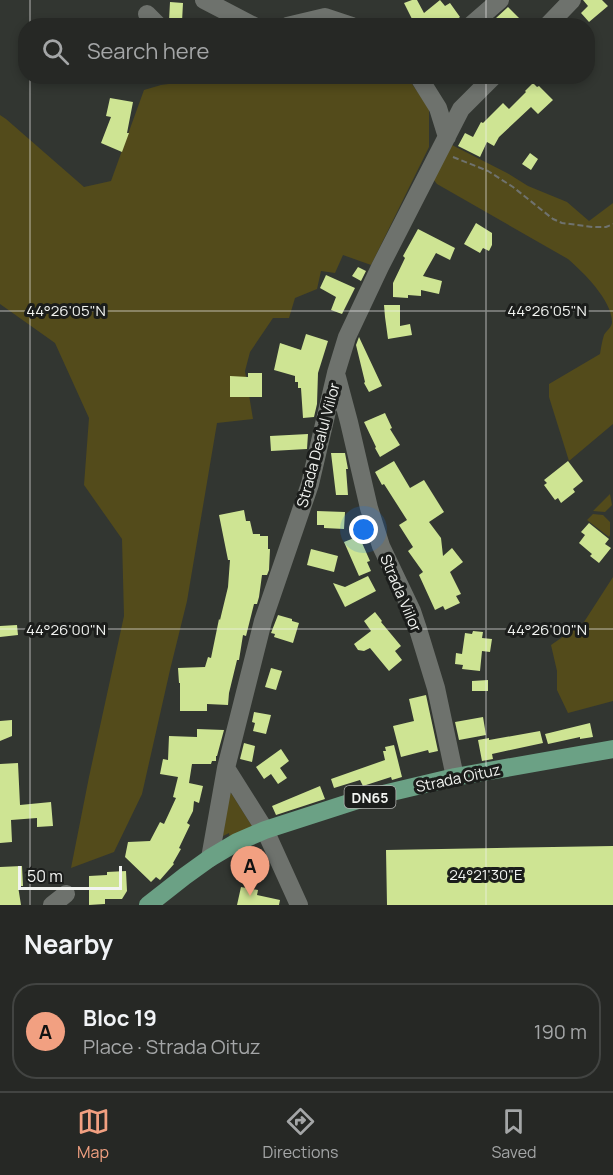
<!DOCTYPE html>
<meta charset="utf-8">
<style>
:root{--surface:#262825;--page:#2e302d;--text:#f1f3f6;--muted:#a4a6a7;--line:#424442;--accent:#f2a081}
body{margin:0;font-family:Manrope,sans-serif;background:var(--page);color:var(--text)}
.scale{position:absolute;left:18px;bottom:15px;width:104px;box-sizing:border-box;padding-left:6px;border:3px solid #f2f4f1;border-top:0;font-size:16px;line-height:21px;white-space:nowrap;color:#f2f4f1;-webkit-text-stroke:4px #1b1d1b;paint-order:stroke}
.you{position:absolute;left:364px;top:530px;width:21px;height:21px;margin:-15px;border:4px solid #fff;border-radius:50%;background:#1a73e8;box-shadow:0 0 0 9px #1a73e833}
.badge{display:grid;place-items:center;width:39px;height:39px;border-radius:50%;background:var(--accent);color:#111;font-size:20px;font-weight:700}
.pin{position:absolute;translate:-50% -50px;filter:drop-shadow(0 2px 3px #0008)}
.pin::after{content:'';position:absolute;top:32px;width:21px;height:18px;background:inherit;clip-path:polygon(0 0,100% 0,50% 100%)}
.list{margin:0;padding:0;list-style:none}
h2{display:flex;justify-content:space-between;align-items:center;height:78px;margin:0;padding:0 24px;font-size:26px}
h2 small{font-size:20px;font-weight:400;color:var(--muted)}
.list li{display:grid;grid-template-columns:39px 1fr auto;gap:18px;align-items:center;box-sizing:border-box;height:96px;margin:0 12px 12px;padding:0 12px;border:2px solid var(--line);border-radius:24px}
.list b{display:block;font-size:22px;white-space:nowrap}
.list p{margin:0;font-size:20px;white-space:nowrap;color:var(--muted)}
.list em{font-size:20px;font-style:normal;color:var(--muted)}
.icon{flex:none;width:33px;height:33px;fill:none;stroke:currentColor;stroke-width:2;stroke-linecap:round;stroke-linejoin:round}
.map{position:relative;flex:none;width:613px;height:905px;overflow:hidden}
.search{position:absolute;background:var(--surface);box-shadow:0 3px 9px #0003;left:18px;right:18px;top:18px;height:66px;display:flex;align-items:center;gap:15px;box-sizing:border-box;padding:0 21px;border-radius:24px;color:var(--muted);font-size:22px}
.sheet{height:186px;background:var(--surface)}
nav{display:flex;justify-content:space-around;align-items:center;box-sizing:border-box;height:84px;border-top:2px solid var(--line);background:var(--surface);font-size:16px;color:var(--muted)}
nav a{display:grid;justify-items:center;gap:3px}
nav .on{color:var(--accent)}
.map>svg:first-child{display:block}
.green{fill:#534b1b}
.building{fill:#cee493}
.lines{fill:none;stroke-linecap:round;stroke-linejoin:round}
.path{stroke:#6f726e;stroke-width:2;stroke-dasharray:6 3;stroke-linecap:butt}
.minor{stroke:#6e726d;stroke-width:18}
.major{stroke:#6ba185;stroke-width:18}
.ticks{fill:none;stroke:#f2f4f1;stroke-width:1.5;stroke-opacity:0.45}
.labels{text-anchor:middle;dominant-baseline:central;stroke-width:6;stroke-linejoin:round;paint-order:stroke}
.shield{fill:#1b1d1b;stroke:#b2b4b1;stroke-width:1.5}
.shield-label{font-size:14px;font-weight:bold;fill:#f2f4f1}
.street-label{font-size:15px;fill:#f2f4f1;stroke:#1b1d1b}
.ticks-label{font-size:15px;text-anchor:middle;fill:#f2f4f1;stroke:#1b1d1b;stroke-width:6;stroke-linejoin:round;paint-order:stroke}
</style>
<div class="map">
<svg width="613" height="905" viewBox="0 0 613 905">
<rect width="100%" height="100%" fill="#323631"/>
<!-- green -->
<path class="green" d="M205,76L407,77L429,108V147L371,265L343,255L335,273L321,271L317,289L295,298L289,318H273L250,352L245,371L253,419L217,423L187,601L170,670L142,794L114,852L71,868L89,777L124,616L122,539L84,485L89,418L55,343L0,304V115L6,119L84,187L111,181L144,90L161,85L198,80Z
M452,145L507,173L528,186L567,202L589,221L613,203V424L569,461L549,397V384L600,354C601,348 602,341 604,335C606,331 611,328 612,323C613,301 583,272 568,259L437,184L433,179Z
M610,494L612,505L605,512L593,511Z
M593,514L603,515L610,522V535L609,537L587,520Z
M613,577V701L568,713L557,690V671L551,645L584,622Z
M231,793L252,826L230,838L229,833L223,836L229,794Z"/>
<!-- building -->
<path class="building" d="M412,0H417L424,13L440,0L445,6L450,3L460,17L449,26H406L413,21L404,3Z
M583,0H602L608,6L589,22L581,13L588,6Z
M170,2L183,3L182,22L169,21Z
M508,7L527,26H504L496,18Z
M533,83L537,87L539,86L553,100L538,114L531,107L499,137L494,146L487,142L480,157L458,146L465,133L473,137L481,122L483,123L503,103L509,109L526,92L525,91Z
M110,98L133,102L127,133H129L122,152L101,143L111,117L106,116Z
M530,153L538,159L531,170L522,164Z
M476,223L492,233V245L489,251L483,248L480,253L464,244Z
M418,229L455,248L450,260L436,253L423,276L442,281L439,294L421,290V296L408,295V298L393,297V283L405,258L403,256Z
M358,267L366,271L361,281L352,276Z
M326,275L355,288L342,314L331,310L336,297L320,288Z
M384,305H400V326L410,324L412,335L388,339L385,317Z
M306,334L328,341L318,373L317,404L314,417L303,418L301,388H298V382H295V376L274,370L280,343L301,350Z
M359,337L382,386L369,392L364,383L365,382L356,345Z
M248,373H262V397H230V376L248,377Z
M385,413L392,428L390,429L400,445L380,457L375,448L376,447L364,422Z
M308,434L307,449L271,451L270,436Z
M331,453H345L348,469H346L348,495H336Z
M394,461L410,488L424,480L444,512L429,522L441,538L443,556L452,548L463,562L450,572L461,594L456,596L460,603L445,610L443,606L435,610L419,575L423,572L408,551L413,547L399,525L407,520L384,484L382,485L375,472Z
M568,461L583,481L573,489L575,492L561,503L558,498L555,500L544,485L547,483L544,480Z
M244,510L246,521H250L253,534H260V536H268V549H270L269,570L267,575H262L259,597L257,604H254L246,636L243,635L239,660H237L229,693L228,705L207,704V711H180V683H179L178,668L205,667L208,657L211,658L219,619L220,620L228,587L230,560H228L219,515Z
M317,511L345,512L344,529L324,528V525H317Z
M589,523L609,539L605,544L611,548L599,563L590,556L592,554L579,543L585,535L581,532Z
M359,536L370,561L367,562L371,571L359,576L344,542Z
M311,549L338,556L334,572L307,565Z
M368,576L376,591L345,607L333,583L345,587Z
M375,612L382,621L381,622L401,646L395,651L402,660L389,671L370,648L364,651L358,650L354,644L371,631L364,621Z
M278,615L292,619V621L299,623L293,643L274,637L275,634L271,633Z
M17,625L18,635L0,637V626Z
M473,631L483,632L482,638L492,639L490,652L482,651L480,671L462,669L463,665L455,664L456,653L462,654L465,633L472,634Z
M271,668L282,671L276,690L265,687Z
M488,680V691H472V681Z
M426,695L438,751L429,753L428,750L401,757L393,726L414,721L409,699Z
M254,712L271,715L266,734L253,731L255,723L252,722Z
M483,717L486,735L459,740L455,722Z
M12,720V736L0,741V721Z
M590,723L593,737L580,739V737L548,744L545,734Z
M197,729L224,730L217,756H216V761H212L211,764H192L189,783L203,786L199,803L194,801L193,811L187,823L190,825L179,848L181,849L173,863L174,864L160,880L156,877L151,882L125,857L128,842L150,841L160,822L164,824L176,798L173,797L178,777L160,774L163,759L168,760L169,736L197,737Z
M540,731L543,743L492,754L493,759L482,761L478,740L489,738V740Z
M244,743L255,746L252,762L240,759Z
M394,745L402,777L392,780L391,777L363,786L360,780L334,788L331,779L385,760L383,751H386L385,747Z
M281,749L289,761L280,768L287,778L278,784L271,774L264,779L256,767Z
M18,763L20,805L51,802L53,826L37,827V818L11,820L12,842L0,843V764Z
M320,786L325,799L276,815L272,806Z
M613,846V905H387L386,850Z
M22,866L23,886H18L21,905H0V867Z
M126,871L127,891L122,899H105V904L89,905V876L107,875V872Z
M241,887L258,890L257,895L280,900L279,905H237Z"/>
<g class="lines">
<!-- path -->
<path class="path" d="M453,157L488,171L513,187L553,219L562,223L593,227H606L613,224"/>
<!-- minor -->
<path class="minor" d="M204,0L254,26
M147,14L159,26
M287,26L325,17L352,26
M470,26L500,0
M547,26L572,0
M418,76L438,108L447,137
M337,377L349,422L369,508L381,546L412,611L417,626L436,688L455,777
M226,768L265,830L299,905
M210,858L226,768L263,621L310,484L336,373L347,337L380,267L461,109L494,76
M52,905L66,894"/>
<!-- major -->
<path class="major" d="M148,905L185,876L210,858L237,842L265,830L358,800L455,777L613,749"/>
</g>
<!-- ticks -->
<path class="ticks" d="M30,0V26M486,0V26M30,76V905M486,76V905M0,311H613M0,629H613"/>
<g class="labels">
<!-- shield labels -->
<rect class="shield" x="344.5" y="786" width="51" height="22" rx="4.5"/>
<g class="shield-label">
<text x="370" y="797">DN65</text>
</g>
<!-- street labels -->
<g class="street-label">
<text transform="translate(318 445) rotate(-75)">Strada Dealul Viilor</text>
<text transform="translate(401 593) rotate(67)">Strada Viilor</text>
<text transform="translate(458 778) rotate(-12)">Strada Oituz</text>
</g>
</g>
<g class="ticks-label">
<text x="66" y="316">44°26'05"N</text>
<text x="547" y="316">44°26'05"N</text>
<text x="66" y="635">44°26'00"N</text>
<text x="547" y="635">44°26'00"N</text>
<text x="486" y="880">24°21'30"E</text>
</g>
</svg>
<div class="scale">50 m</div>
<div class="you"></div>
<div class="pin badge" style="left:250px;top:896px">A</div>
<div class="search"><svg class="icon" aria-label="search" viewBox="0 0 24 24"><circle cx="10" cy="10" r="6"/><path d="M15 15l6 6"/></svg>Search here</div>
</div>
<section class="sheet">
<h2>Nearby<small></small></h2>
<ul class="list">
<li><span class="badge">A</span><div><b>Bloc 19</b><p>Place · Strada Oituz</p></div><em>190 m</em></li>
</ul>
</section>
<nav>
<a class="on"><svg class="icon" aria-label="map" viewBox="0 0 24 24"><path d="M3 6l6-2 6 2 6-2v14l-6 2-6-2-6 2zM9 4v14M15 6v14"/></svg>Map</a>
<a><svg class="icon" aria-label="directions" viewBox="0 0 24 24"><path d="M12 3l9 9-9 9-9-9zM9 14v-3h6M13 9l2 2-2 2"/></svg>Directions</a>
<a><svg class="icon" aria-label="saved" viewBox="0 0 24 24"><path d="M7 4h10v16l-5-4-5 4z"/></svg>Saved</a>
</nav>
